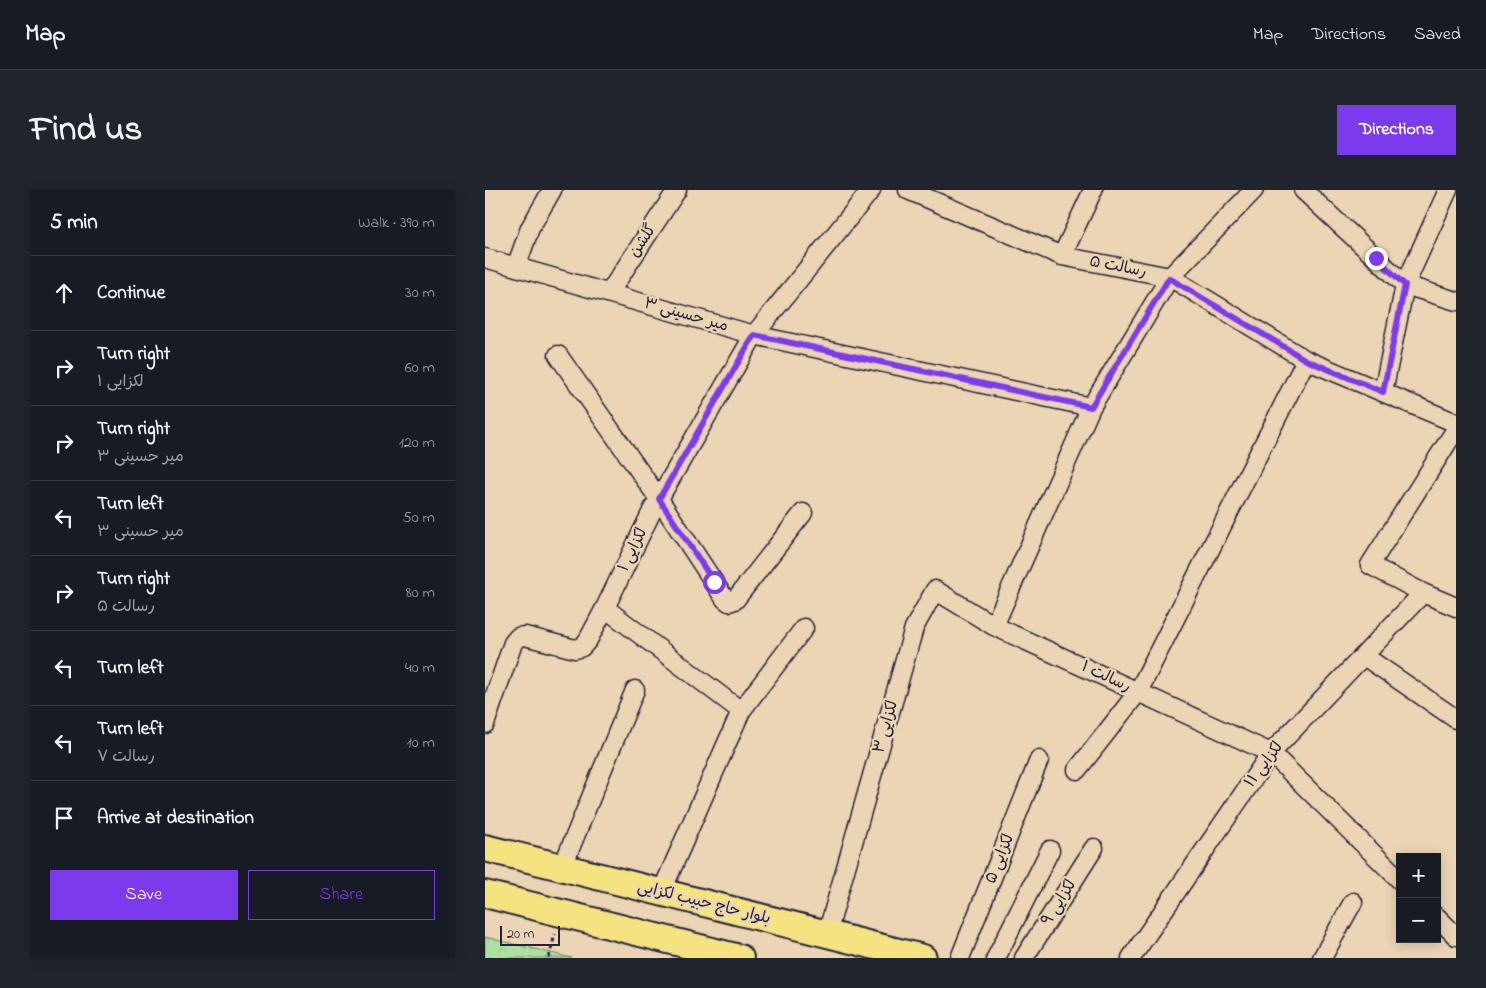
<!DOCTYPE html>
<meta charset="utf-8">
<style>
:root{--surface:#171b24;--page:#20242c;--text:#f1f3f6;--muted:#9ea1a6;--line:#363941;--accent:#7c3aed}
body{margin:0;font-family:"Indie Flower","Playpen Sans Arabic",sans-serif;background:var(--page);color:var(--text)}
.controls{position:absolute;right:15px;bottom:15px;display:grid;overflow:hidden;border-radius:0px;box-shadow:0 2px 12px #0003}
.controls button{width:45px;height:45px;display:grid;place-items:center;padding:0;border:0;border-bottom:1px solid var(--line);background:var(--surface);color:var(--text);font:25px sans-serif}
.scale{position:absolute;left:15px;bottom:12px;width:60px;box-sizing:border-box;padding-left:5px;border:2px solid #22223b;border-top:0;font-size:14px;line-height:18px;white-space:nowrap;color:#22223b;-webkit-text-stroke:4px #ecd5b4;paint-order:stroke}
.stop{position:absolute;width:15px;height:15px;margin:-11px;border:4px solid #7c3aed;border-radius:50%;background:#fff}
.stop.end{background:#7c3aed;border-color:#fff;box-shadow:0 1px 5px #0008}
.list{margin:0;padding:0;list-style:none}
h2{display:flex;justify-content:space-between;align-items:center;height:65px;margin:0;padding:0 20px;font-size:21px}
h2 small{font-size:16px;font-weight:400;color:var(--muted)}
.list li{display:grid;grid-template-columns:32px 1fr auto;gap:15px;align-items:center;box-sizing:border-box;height:75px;padding:0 20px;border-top:1px solid var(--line)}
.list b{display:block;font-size:19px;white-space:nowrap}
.list p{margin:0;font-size:16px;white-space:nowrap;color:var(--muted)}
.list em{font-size:16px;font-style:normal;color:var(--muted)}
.actions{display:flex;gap:10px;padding:15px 20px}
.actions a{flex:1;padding:11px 0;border:1px solid var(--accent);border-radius:0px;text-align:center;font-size:18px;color:var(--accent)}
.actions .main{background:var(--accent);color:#fff}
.icon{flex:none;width:28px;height:28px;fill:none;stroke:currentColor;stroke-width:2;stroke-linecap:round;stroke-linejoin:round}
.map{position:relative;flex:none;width:971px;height:768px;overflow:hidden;border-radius:0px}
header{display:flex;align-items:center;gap:30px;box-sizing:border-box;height:70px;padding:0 25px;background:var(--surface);border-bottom:1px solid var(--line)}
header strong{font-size:24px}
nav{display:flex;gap:28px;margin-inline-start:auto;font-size:18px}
.intro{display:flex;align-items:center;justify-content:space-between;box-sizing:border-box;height:120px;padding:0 30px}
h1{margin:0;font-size:35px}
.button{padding:12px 22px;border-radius:0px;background:var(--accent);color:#fff;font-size:18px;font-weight:700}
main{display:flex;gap:30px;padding:0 30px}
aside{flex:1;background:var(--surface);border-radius:0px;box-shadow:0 2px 12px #0003}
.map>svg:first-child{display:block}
.park{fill:url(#park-crowns);stroke:#68816e}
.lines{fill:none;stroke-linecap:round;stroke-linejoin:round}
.minor-casing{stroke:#22223b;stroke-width:21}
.primary-casing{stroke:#22223b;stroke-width:30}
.path{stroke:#22223b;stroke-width:3;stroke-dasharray:4 4;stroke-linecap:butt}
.minor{stroke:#ecd5b4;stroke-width:18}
.primary{stroke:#f5e382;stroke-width:26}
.route{stroke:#7c3aed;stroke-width:6}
.labels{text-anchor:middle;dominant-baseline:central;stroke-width:4.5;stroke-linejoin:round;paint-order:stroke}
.street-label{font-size:16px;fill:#22223b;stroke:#ecd5b4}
</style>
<header>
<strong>Map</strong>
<nav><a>Map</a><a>Directions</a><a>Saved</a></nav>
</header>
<div class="intro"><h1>Find us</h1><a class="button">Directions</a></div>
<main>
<aside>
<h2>5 min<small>Walk · 390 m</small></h2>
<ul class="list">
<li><svg class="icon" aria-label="ahead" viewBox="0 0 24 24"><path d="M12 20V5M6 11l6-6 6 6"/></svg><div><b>Continue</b></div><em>30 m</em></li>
<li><svg class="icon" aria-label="right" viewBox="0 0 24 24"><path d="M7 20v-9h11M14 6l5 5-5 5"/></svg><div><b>Turn right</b><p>لکزایی ۱</p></div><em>60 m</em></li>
<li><svg class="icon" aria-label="right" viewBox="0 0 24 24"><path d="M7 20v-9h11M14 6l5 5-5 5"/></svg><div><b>Turn right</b><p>میر حسینی ۳</p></div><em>120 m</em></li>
<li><svg class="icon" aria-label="left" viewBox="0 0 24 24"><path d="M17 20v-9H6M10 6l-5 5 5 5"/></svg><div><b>Turn left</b><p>میر حسینی ۳</p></div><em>50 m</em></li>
<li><svg class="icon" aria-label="right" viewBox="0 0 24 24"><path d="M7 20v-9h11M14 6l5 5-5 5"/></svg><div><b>Turn right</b><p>رسالت ۵</p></div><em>80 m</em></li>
<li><svg class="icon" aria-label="left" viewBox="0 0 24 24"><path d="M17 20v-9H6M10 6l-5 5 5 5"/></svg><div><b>Turn left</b></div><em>40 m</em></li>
<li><svg class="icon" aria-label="left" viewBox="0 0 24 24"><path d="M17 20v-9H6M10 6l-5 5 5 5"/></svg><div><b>Turn left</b><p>رسالت ۷</p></div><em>10 m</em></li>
<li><svg class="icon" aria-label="arrive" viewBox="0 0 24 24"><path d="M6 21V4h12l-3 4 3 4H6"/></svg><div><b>Arrive at destination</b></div></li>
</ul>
<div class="actions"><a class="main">Save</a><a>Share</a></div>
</aside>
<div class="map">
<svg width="971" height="768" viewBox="0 0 971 768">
<defs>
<pattern id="park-crowns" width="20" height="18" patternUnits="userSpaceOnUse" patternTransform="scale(1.25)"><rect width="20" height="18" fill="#aee0a1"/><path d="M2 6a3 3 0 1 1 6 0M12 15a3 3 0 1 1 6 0" fill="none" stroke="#95c08c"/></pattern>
</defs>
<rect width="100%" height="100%" fill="#ecd5b4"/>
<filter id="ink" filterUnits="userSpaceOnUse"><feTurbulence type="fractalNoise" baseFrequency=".02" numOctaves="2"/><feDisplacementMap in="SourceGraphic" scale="10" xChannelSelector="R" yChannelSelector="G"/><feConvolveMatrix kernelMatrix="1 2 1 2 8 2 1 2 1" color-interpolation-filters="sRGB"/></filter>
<g filter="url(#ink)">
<!-- park -->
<path class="park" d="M0,747L87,768H0Z"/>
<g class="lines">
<defs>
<path id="minor" d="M423,0L577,66L685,87L821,170L971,233
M818,0L920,95L971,111
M577,66L608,0
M0,68L269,145L606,217L685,87L769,0
M31,77L45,38L67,0
M124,103L192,0
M73,165L174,309L240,409L244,412L250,410L318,323
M898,202L920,95L963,0
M606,217L509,436L786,563L915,690
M971,239L885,375L938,403L971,417
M879,466L971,529
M256,521L319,438
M0,534L28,453L33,447L40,446L90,459L97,457L103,450L120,418
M592,580L653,502L821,170
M77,678L150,500
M176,703L256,521L120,418L168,319L269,145L386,0
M952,727L971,746
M342,744L429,438L450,400L509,436
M475,768L554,570
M511,768L565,660
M539,768L609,658
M646,768L786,563L938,403
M837,768L868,712"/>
<path id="primary" d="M0,658L438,768
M0,704L255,768"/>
</defs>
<!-- minor casing -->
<use href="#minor" class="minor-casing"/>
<!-- primary casing -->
<use href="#primary" class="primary-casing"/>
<!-- path -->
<path class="path" d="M64,768L70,744"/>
<!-- minor -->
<use href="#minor" class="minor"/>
<!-- primary -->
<use href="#primary" class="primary"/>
</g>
</g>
<g class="lines" filter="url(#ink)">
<!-- route -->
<path class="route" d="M229,392L174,309L269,145L606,217L684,88L821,170L898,202L920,95L891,68"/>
</g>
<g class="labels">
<!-- street labels -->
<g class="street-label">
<text transform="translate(158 51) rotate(-56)">گلشن</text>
<text transform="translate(633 77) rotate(11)">رسالت ۵</text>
<text transform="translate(201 125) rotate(16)">میر حسینی ۳</text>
<text transform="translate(148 360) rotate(-64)">لکزایی ۱</text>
<text transform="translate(621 487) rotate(25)">رسالت ۱</text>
<text transform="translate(401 537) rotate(-74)">لکزایی ۳</text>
<text transform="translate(779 575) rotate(-53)">لکزایی ۱۱</text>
<text transform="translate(515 669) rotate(-68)">لکزایی ۵</text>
<text transform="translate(219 713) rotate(14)">بلوار حاج حبیب لکزايی</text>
<text transform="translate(574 713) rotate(-58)">لکزایی ۹</text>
</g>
</g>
</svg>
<div class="controls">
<button>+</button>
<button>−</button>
</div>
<div class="scale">20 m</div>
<div class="stop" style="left:229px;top:392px"></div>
<div class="stop end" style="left:891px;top:68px"></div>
</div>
</main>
